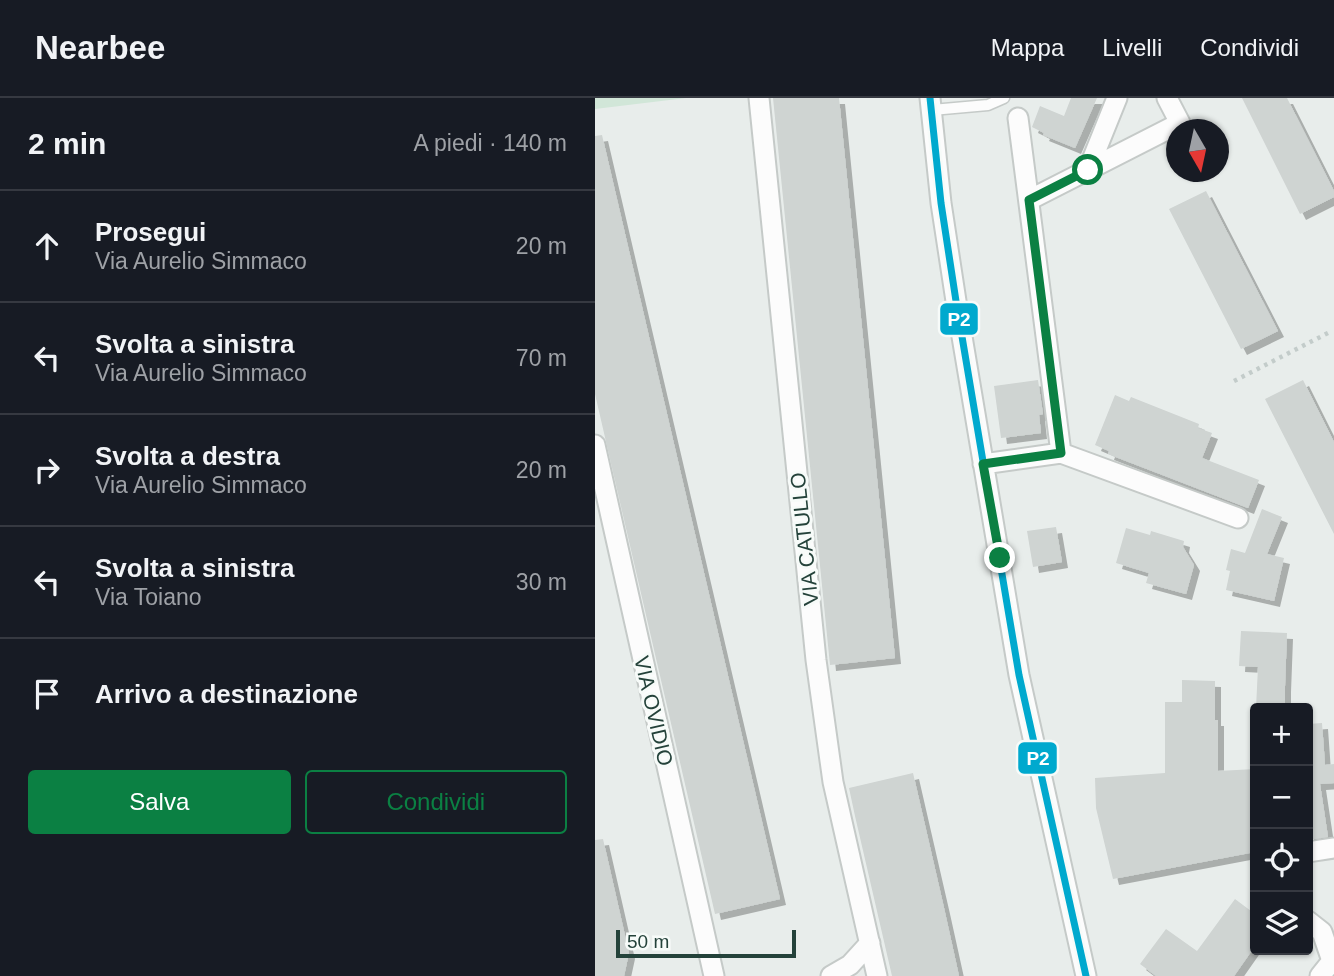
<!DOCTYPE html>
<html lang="it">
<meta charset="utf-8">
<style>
:root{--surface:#171b24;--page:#242831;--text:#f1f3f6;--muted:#9ea1a6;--line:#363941;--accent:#0b8043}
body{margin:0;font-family:Helvetica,sans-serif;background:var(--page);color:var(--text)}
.controls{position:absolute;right:21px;bottom:21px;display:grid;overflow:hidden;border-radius:7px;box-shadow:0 2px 5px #0004}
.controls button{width:63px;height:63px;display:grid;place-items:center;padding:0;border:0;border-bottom:2px solid var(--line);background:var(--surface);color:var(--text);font:35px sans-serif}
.compass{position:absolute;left:571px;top:21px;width:63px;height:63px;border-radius:50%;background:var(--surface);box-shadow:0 2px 5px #0004;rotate:171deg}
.scale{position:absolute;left:21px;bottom:18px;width:180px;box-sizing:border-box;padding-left:7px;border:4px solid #24423a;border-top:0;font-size:19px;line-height:24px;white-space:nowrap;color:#24423a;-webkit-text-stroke:5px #f7fbf9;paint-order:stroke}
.stop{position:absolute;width:21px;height:21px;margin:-16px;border:5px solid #0b8043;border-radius:50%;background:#fff}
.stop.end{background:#0b8043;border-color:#fff;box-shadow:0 2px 7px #0008}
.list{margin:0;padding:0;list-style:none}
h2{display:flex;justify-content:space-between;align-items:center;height:91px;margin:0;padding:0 28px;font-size:30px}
h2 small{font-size:23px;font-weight:400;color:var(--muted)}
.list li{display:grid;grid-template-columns:46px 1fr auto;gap:21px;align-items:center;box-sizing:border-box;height:112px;padding:0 28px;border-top:2px solid var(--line)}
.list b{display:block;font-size:26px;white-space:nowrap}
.list p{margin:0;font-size:23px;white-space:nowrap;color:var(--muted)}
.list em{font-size:23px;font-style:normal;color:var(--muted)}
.actions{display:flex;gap:14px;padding:21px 28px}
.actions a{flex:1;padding:16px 0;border:2px solid var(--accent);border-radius:7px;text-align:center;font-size:24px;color:var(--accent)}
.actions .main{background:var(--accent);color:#fff}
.icon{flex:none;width:38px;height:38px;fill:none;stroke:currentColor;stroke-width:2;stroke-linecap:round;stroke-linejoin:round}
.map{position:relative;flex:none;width:739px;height:878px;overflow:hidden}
header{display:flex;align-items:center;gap:42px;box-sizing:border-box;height:98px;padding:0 35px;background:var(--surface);border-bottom:2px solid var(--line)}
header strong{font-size:33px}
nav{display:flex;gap:38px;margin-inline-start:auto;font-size:24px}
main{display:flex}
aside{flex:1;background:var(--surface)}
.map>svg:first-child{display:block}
.green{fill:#d1e6d8}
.building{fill:#cfd4d2;filter:url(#shadow)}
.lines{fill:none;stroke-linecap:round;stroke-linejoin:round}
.lane-casing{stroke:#c5cac8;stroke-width:13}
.street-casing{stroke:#c5cac8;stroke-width:23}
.path{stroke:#c3ccca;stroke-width:4.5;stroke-dasharray:3.5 5;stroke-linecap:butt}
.lane{stroke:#fcfcfc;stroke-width:10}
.street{stroke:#fcfcfc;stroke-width:19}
.bus-1-casing{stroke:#f7fbf9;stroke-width:12}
.bus-1{stroke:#00a9ce;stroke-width:7}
.route{stroke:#0b8043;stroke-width:9}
.labels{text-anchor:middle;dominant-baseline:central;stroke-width:6;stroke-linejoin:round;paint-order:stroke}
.street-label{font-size:21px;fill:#24423a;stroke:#f7fbf9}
.line-badge{stroke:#f7fbf9;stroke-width:2.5}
.badge-label{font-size:19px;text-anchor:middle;font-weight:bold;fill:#fff}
</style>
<header>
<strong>Nearbee</strong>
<nav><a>Mappa</a><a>Livelli</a><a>Condividi</a></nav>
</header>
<main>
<aside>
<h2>2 min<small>A piedi · 140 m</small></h2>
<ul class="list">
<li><svg class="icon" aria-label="ahead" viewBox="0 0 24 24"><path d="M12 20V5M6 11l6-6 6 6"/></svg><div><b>Prosegui</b><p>Via Aurelio Simmaco</p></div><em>20 m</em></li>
<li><svg class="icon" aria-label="left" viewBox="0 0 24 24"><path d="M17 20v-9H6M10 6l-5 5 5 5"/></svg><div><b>Svolta a sinistra</b><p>Via Aurelio Simmaco</p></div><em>70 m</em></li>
<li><svg class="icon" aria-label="right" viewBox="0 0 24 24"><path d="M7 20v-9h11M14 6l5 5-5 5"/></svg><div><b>Svolta a destra</b><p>Via Aurelio Simmaco</p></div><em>20 m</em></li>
<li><svg class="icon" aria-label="left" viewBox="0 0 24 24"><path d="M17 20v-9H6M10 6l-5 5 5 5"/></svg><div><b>Svolta a sinistra</b><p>Via Toiano</p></div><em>30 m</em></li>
<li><svg class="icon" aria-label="arrive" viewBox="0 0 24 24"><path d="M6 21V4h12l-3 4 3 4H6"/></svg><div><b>Arrivo a destinazione</b></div></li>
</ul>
<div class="actions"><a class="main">Salva</a><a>Condividi</a></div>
</aside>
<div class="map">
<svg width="739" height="878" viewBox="0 0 739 878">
<defs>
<filter id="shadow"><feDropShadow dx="6" dy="6" stdDeviation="0" flood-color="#0004"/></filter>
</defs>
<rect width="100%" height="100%" fill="#e8edeb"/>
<!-- green -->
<path class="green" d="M0,0H91L0,11Z"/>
<!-- building -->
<path class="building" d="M178,0H244L300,560L235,567Z
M476,0H502L480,50L448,37L449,35L437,29L445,8L469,18Z
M647,0H692L739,93V99L705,116Z
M7,37L185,801L120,816L0,296V38Z
M611,93L683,233L646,251L574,111Z
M443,282L448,316L444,317L446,335L406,340L399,288Z
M708,282L739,344V436L670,301Z
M520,297L534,303L536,299L604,326L603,330L617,335L607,360L664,382L653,410L513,356L514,353L500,347Z
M667,411L687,419L672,456L689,460L679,503L631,492L635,473L631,472L636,451L650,455Z
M461,429L467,464L438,469L432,433Z
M531,430L555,437L556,433L589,443L588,449L599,467L591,496L551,485L554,475L521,465Z
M646,533L692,535L690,588V610H661L663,569L644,568Z
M587,582L620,583V622H623V673L660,671V754L518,781L501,710L500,680L570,675V604H587Z
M727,625L730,667L739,666V685L725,686L733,739L713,742V626Z
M318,675L349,810L364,878H297L260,718L254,690Z
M8,741L34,855L29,878H0V742Z
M640,801L660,816V848L639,878H561L545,866L571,831L602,853Z"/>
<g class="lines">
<defs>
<path id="lane" d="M337,12L393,7L409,0"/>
<path id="street" d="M164,0L221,562L238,684L282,878
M335,0L346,105L361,203L424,577L491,878
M423,20L466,355
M493,72L522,0
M434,102L585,25L572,0
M0,347L119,878
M388,366L466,355L643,420
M713,754L739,750
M713,823L727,834L737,863
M236,878L255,867L275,845
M725,878L737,863L739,864"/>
</defs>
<!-- lane casing -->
<use href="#lane" class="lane-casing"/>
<!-- street casing -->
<use href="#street" class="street-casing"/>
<!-- path -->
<path class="path" d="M639,283L733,235"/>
<!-- lane -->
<use href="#lane" class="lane"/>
<!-- street -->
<use href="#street" class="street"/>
<defs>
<path id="bus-1" d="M335,0L346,105L361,203L424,577L491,878"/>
</defs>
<!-- bus-1 casing -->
<use href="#bus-1" class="bus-1-casing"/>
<!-- bus-1 -->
<use href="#bus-1" class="bus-1"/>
</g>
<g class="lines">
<!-- route -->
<path class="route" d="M405,460L388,366L466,355L434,102L493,72"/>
</g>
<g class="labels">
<!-- street labels -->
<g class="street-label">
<text transform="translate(209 441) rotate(-96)">VIA CATULLO</text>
<text transform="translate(59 613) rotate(77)">VIA OVIDIO</text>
</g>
</g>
<g class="line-badge">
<rect x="344" y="204" width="40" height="34" rx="7" fill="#00a9ce"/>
<rect x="422" y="643" width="41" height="34" rx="7" fill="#00a9ce"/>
</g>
<g class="badge-label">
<text x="364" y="228">P2</text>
<text x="443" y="667">P2</text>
</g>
</svg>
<div class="controls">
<button>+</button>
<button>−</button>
<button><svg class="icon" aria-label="locate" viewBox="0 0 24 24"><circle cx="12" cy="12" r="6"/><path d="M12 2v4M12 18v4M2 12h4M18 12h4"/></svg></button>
<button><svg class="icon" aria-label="layers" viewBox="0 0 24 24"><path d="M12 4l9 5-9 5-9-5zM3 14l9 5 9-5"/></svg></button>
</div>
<svg class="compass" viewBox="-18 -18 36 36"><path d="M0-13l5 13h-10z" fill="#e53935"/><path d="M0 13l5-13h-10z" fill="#9ea1a6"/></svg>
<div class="scale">50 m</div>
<div class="stop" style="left:493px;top:72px"></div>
<div class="stop end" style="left:405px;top:460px"></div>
</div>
</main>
